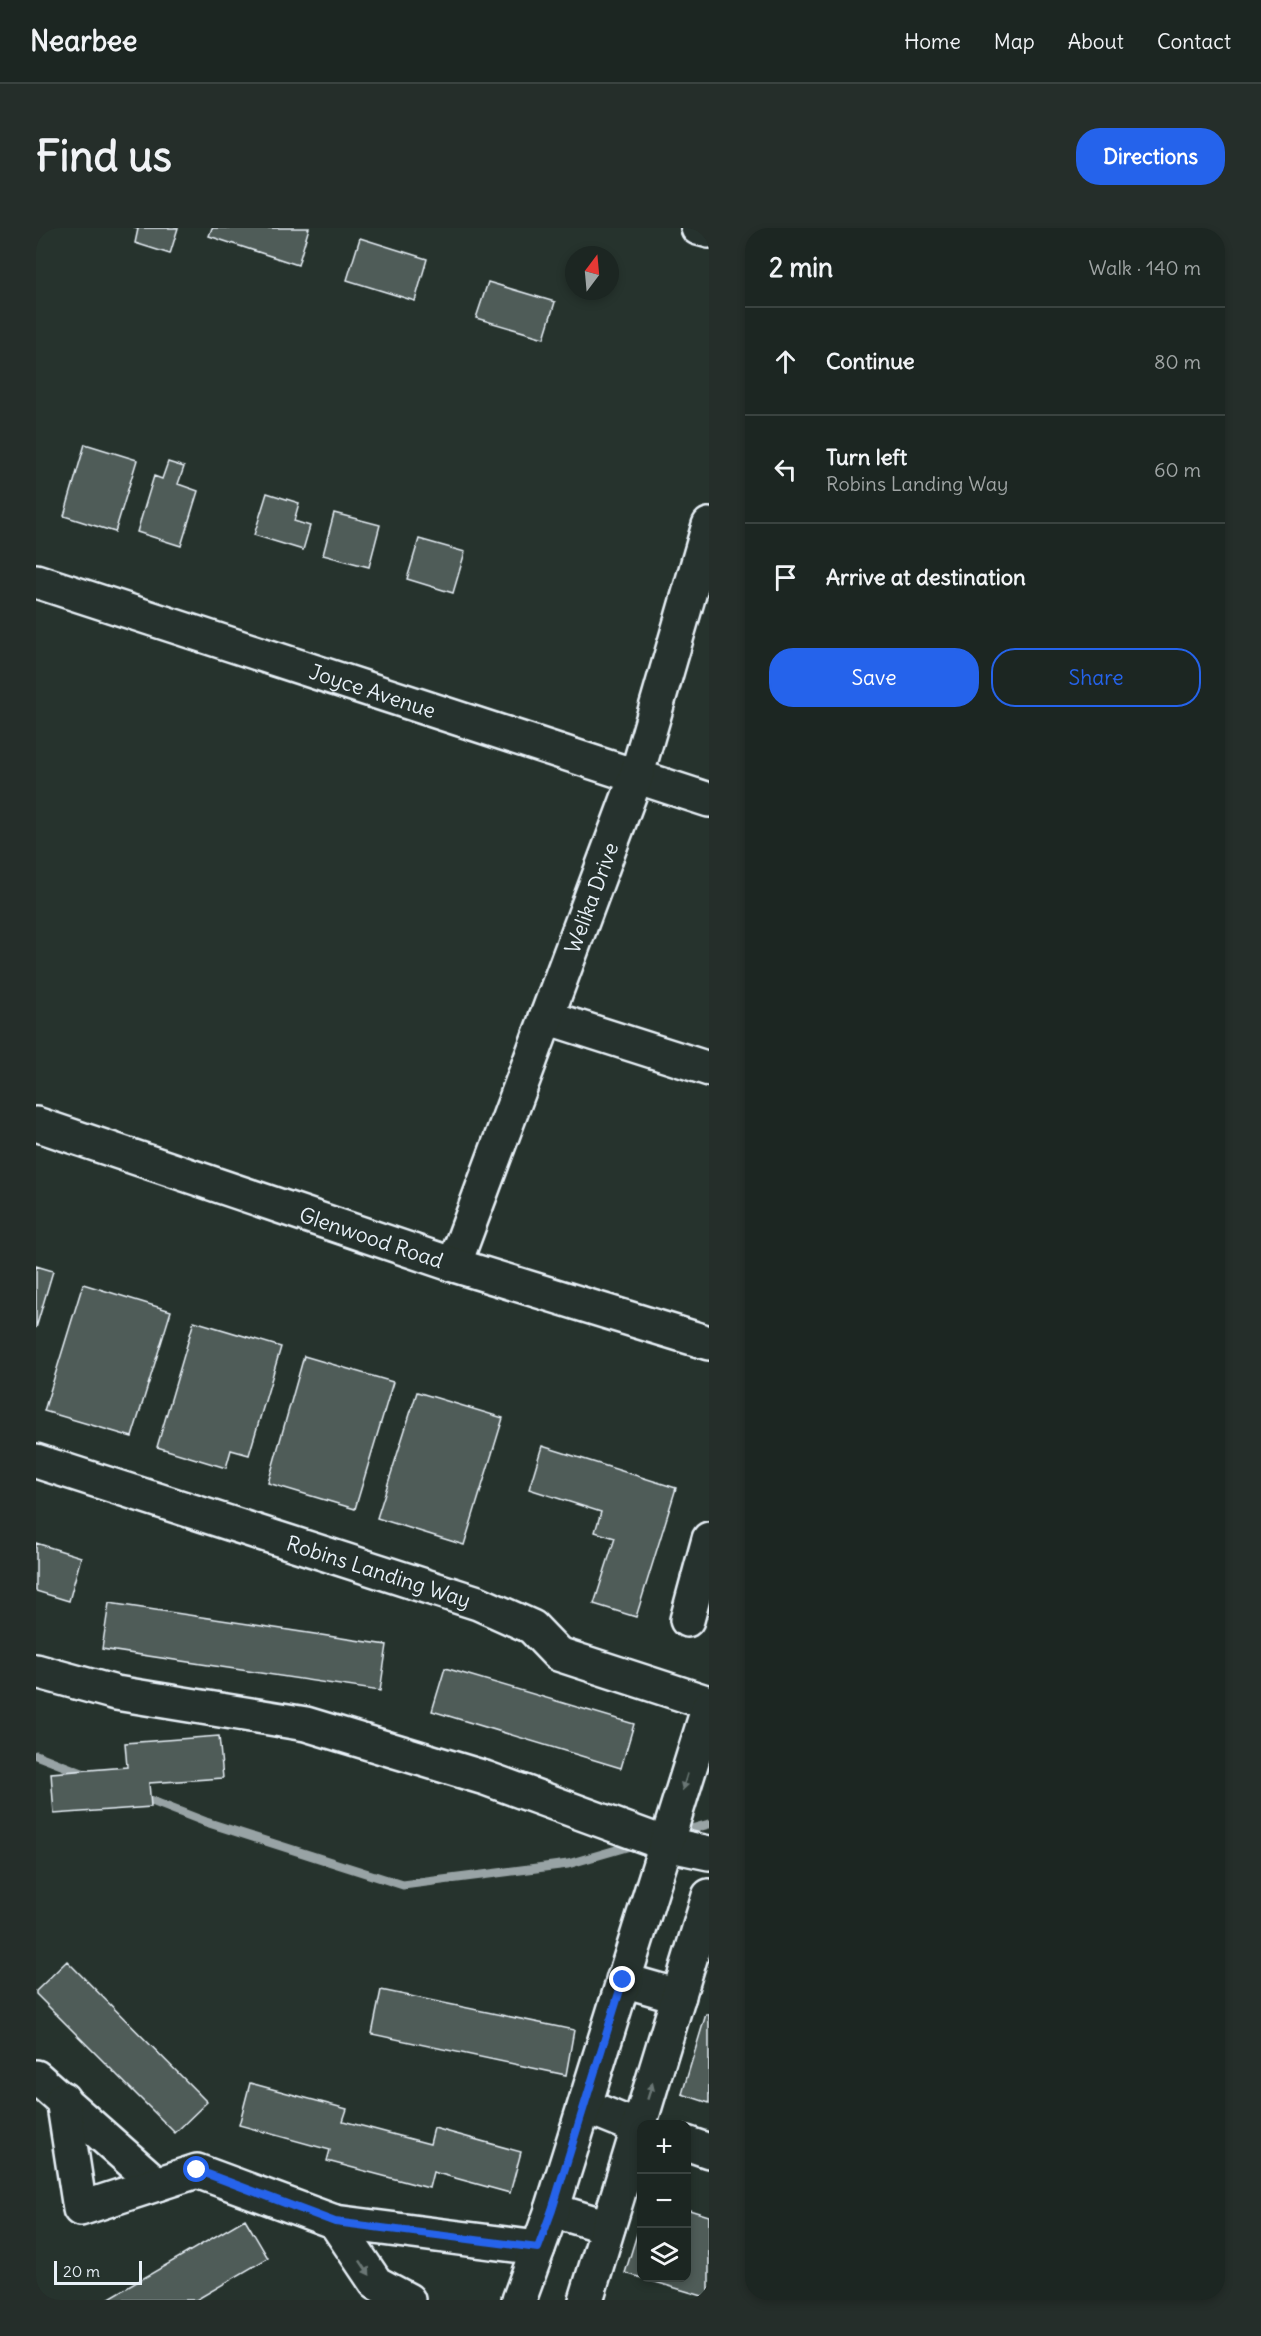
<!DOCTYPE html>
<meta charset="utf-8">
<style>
:root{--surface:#1c2622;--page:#252e2a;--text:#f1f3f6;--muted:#a0a5a5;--line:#3a4340;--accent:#2563eb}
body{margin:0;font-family:Delius,sans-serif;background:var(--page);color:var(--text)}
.controls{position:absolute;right:18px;bottom:18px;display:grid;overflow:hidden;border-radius:12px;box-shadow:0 3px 9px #0003}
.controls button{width:54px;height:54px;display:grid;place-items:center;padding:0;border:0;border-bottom:2px solid var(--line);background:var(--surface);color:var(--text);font:30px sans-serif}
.compass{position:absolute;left:529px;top:18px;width:54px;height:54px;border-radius:50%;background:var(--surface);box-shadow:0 3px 9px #0003;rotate:16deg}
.scale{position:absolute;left:18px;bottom:15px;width:88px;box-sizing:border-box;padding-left:6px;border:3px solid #e8f1f8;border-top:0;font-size:16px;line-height:21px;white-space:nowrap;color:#e8f1f8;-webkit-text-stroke:4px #26332d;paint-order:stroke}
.stop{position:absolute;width:18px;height:18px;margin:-14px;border:4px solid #2563eb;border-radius:50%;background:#fff}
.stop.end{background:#2563eb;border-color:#fff;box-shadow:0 2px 6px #0008}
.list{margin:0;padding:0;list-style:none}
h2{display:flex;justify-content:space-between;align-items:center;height:78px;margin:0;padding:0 24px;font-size:26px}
h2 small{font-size:20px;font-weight:400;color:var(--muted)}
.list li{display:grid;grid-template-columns:39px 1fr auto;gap:18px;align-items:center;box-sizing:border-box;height:108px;padding:0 24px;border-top:2px solid var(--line)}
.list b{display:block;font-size:22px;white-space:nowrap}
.list p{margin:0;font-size:20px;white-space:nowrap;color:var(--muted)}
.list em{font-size:20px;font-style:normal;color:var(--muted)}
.actions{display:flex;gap:12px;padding:18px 24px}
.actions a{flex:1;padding:14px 0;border:2px solid var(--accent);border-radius:24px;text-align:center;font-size:21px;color:var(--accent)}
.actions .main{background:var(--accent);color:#fff}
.icon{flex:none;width:33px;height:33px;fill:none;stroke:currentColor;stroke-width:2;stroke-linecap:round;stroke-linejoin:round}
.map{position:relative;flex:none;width:673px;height:2072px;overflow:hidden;border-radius:24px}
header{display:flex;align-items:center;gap:36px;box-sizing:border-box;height:84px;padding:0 30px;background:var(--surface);border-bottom:2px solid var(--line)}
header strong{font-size:28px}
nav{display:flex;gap:33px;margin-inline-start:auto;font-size:21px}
.intro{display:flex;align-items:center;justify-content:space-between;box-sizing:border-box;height:144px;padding:0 36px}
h1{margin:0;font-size:42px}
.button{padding:15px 27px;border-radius:24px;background:var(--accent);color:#fff;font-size:21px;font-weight:700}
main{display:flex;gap:36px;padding:0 36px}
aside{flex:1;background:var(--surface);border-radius:24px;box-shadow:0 3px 9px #0003}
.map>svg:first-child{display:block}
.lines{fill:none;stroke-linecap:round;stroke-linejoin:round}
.stream{stroke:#98a3a5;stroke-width:9}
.building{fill:#505c59;stroke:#e8f1f8;stroke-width:1.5}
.minor-casing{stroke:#e8f1f8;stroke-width:38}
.major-casing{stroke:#e8f1f8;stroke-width:38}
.minor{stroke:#26332d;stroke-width:33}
.major{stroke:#26332d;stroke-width:33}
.oneway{fill:#6a7674}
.route{stroke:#2563eb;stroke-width:8}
.labels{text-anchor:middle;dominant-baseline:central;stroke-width:4.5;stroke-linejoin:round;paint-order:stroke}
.street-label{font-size:21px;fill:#e8f1f8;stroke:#26332d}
</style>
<header>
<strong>Nearbee</strong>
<nav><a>Home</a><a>Map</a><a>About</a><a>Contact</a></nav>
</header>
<div class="intro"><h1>Find us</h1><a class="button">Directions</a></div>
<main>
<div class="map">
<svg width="673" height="2072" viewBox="0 0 673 2072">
<rect width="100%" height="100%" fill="#26332d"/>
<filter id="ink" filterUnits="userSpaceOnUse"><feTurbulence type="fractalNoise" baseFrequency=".0167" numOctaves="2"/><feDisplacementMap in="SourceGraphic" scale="12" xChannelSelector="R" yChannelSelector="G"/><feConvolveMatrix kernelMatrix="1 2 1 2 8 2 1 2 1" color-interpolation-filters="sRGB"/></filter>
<g filter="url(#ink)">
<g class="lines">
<!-- stream -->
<path class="stream" d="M0,1527L51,1547
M103,1568L170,1594L367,1657L532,1636L601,1616
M641,1605L673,1596"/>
</g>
<!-- building -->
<path class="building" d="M98,0H142L134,26L99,15L102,1Z
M176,0H273L262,37L173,8Z
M324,10L391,31L379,73L311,52Z
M452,54L519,74L508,110L440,90Z
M49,216L101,232L79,304L28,288Z
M132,234L148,239L142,256L162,263L145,318L101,304L118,248L126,251Z
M231,265L263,275L258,293L274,298L267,322L218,307Z
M298,285L344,297L333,339L287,327Z
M383,311L429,324L417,365L371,351Z
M0,1038L17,1043L0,1100Z
M47,1056L135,1083L96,1209L8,1183Z
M158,1093L245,1119L213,1227L195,1222L190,1240L121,1219Z
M268,1128L357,1154L319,1281L232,1255Z
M381,1164L467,1190L428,1317L341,1290Z
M506,1218L640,1260L600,1389L558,1376L579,1310L559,1304L565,1284L493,1261Z
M0,1315L45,1329L33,1373L0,1363Z
M73,1375L351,1417L344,1463L66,1421Z
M409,1440L598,1496L585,1540L396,1483Z
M183,1508L187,1550L113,1555L115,1579L18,1586L15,1545L91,1539L89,1515Z
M31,1733L171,1874L139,1905L0,1766V1763Z
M345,1762L538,1802L530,1847L336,1806Z
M670,1786L673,1787V1875L646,1866Z
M214,1855L311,1881L307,1893L394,1916L398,1900L485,1924L474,1965L397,1944L393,1960L291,1933L294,1922L203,1897Z
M650,1981L673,1988V2070L589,2045L606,1990V2050H650Z
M209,1991L232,2030L160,2072H70Z"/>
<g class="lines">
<defs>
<g id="minor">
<path d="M662,0L673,3"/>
<path id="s1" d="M0,353L673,572"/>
<path d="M510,789L673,841"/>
<path id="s2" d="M418,1037L600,549L673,297"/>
<path id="s3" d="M0,1233L442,1375L496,1399L522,1426L673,1475"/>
<path d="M651,1392L673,1311"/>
<path d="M0,1443L80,1465L270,1496L449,1550L630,1616L673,1625"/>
<path d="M587,1752L643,1768"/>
<path d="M0,1849L121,1956"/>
<path d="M27,1871L44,1981L161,1943L299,1994L502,2020"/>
<path d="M549,1878L606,1901"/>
<path d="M650,1915L673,1923"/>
<path d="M516,1982L572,1999"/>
<path d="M299,1994L340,2055L372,2072"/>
<path d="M483,2072L516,1982L673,1478"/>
<path d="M550,2072L673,1668"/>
</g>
<g id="major">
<path id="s4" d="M0,896L418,1037L673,1115"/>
</g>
</defs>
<!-- minor casing -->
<use href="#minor" class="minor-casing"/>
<!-- major casing -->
<use href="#major" class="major-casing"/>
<!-- minor -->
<use href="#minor" class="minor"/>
<!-- major -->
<use href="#major" class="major"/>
</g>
<!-- one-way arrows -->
<defs><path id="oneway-solid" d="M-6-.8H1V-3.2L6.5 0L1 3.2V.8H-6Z" transform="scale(1.5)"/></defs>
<g class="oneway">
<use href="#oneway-solid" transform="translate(649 1554) rotate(107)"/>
<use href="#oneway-solid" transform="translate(614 1863) rotate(-73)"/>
<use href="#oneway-solid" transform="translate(329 2040) rotate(56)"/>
</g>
</g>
<g class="lines" filter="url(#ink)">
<!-- route -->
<path class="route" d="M161,1942L299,1994L502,2020L516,1982L587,1752"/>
</g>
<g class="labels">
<!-- street labels -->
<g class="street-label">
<text stroke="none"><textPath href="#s1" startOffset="354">Joyce Avenue</textPath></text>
<text stroke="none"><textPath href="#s2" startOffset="392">Welika Drive</textPath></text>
<text stroke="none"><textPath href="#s4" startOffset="354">Glenwood Road</textPath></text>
<text stroke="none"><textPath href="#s3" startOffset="360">Robins Landing Way</textPath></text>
</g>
</g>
</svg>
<div class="controls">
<button>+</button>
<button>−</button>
<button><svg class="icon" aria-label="layers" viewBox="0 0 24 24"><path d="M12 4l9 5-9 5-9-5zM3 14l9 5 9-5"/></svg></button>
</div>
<svg class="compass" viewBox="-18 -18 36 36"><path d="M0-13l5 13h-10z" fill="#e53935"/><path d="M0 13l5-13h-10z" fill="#a0a5a5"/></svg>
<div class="scale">20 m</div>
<div class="stop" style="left:161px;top:1942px"></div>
<div class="stop end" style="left:587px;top:1752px"></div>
</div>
<aside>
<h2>2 min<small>Walk · 140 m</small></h2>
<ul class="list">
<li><svg class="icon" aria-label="ahead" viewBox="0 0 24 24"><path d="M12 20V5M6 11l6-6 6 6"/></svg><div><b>Continue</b></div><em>80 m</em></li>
<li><svg class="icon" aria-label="left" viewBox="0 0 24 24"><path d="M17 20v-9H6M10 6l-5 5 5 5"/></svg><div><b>Turn left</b><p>Robins Landing Way</p></div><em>60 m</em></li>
<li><svg class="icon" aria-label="arrive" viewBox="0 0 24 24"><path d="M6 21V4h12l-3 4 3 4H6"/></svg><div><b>Arrive at destination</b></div></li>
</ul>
<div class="actions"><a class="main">Save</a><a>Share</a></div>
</aside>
</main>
